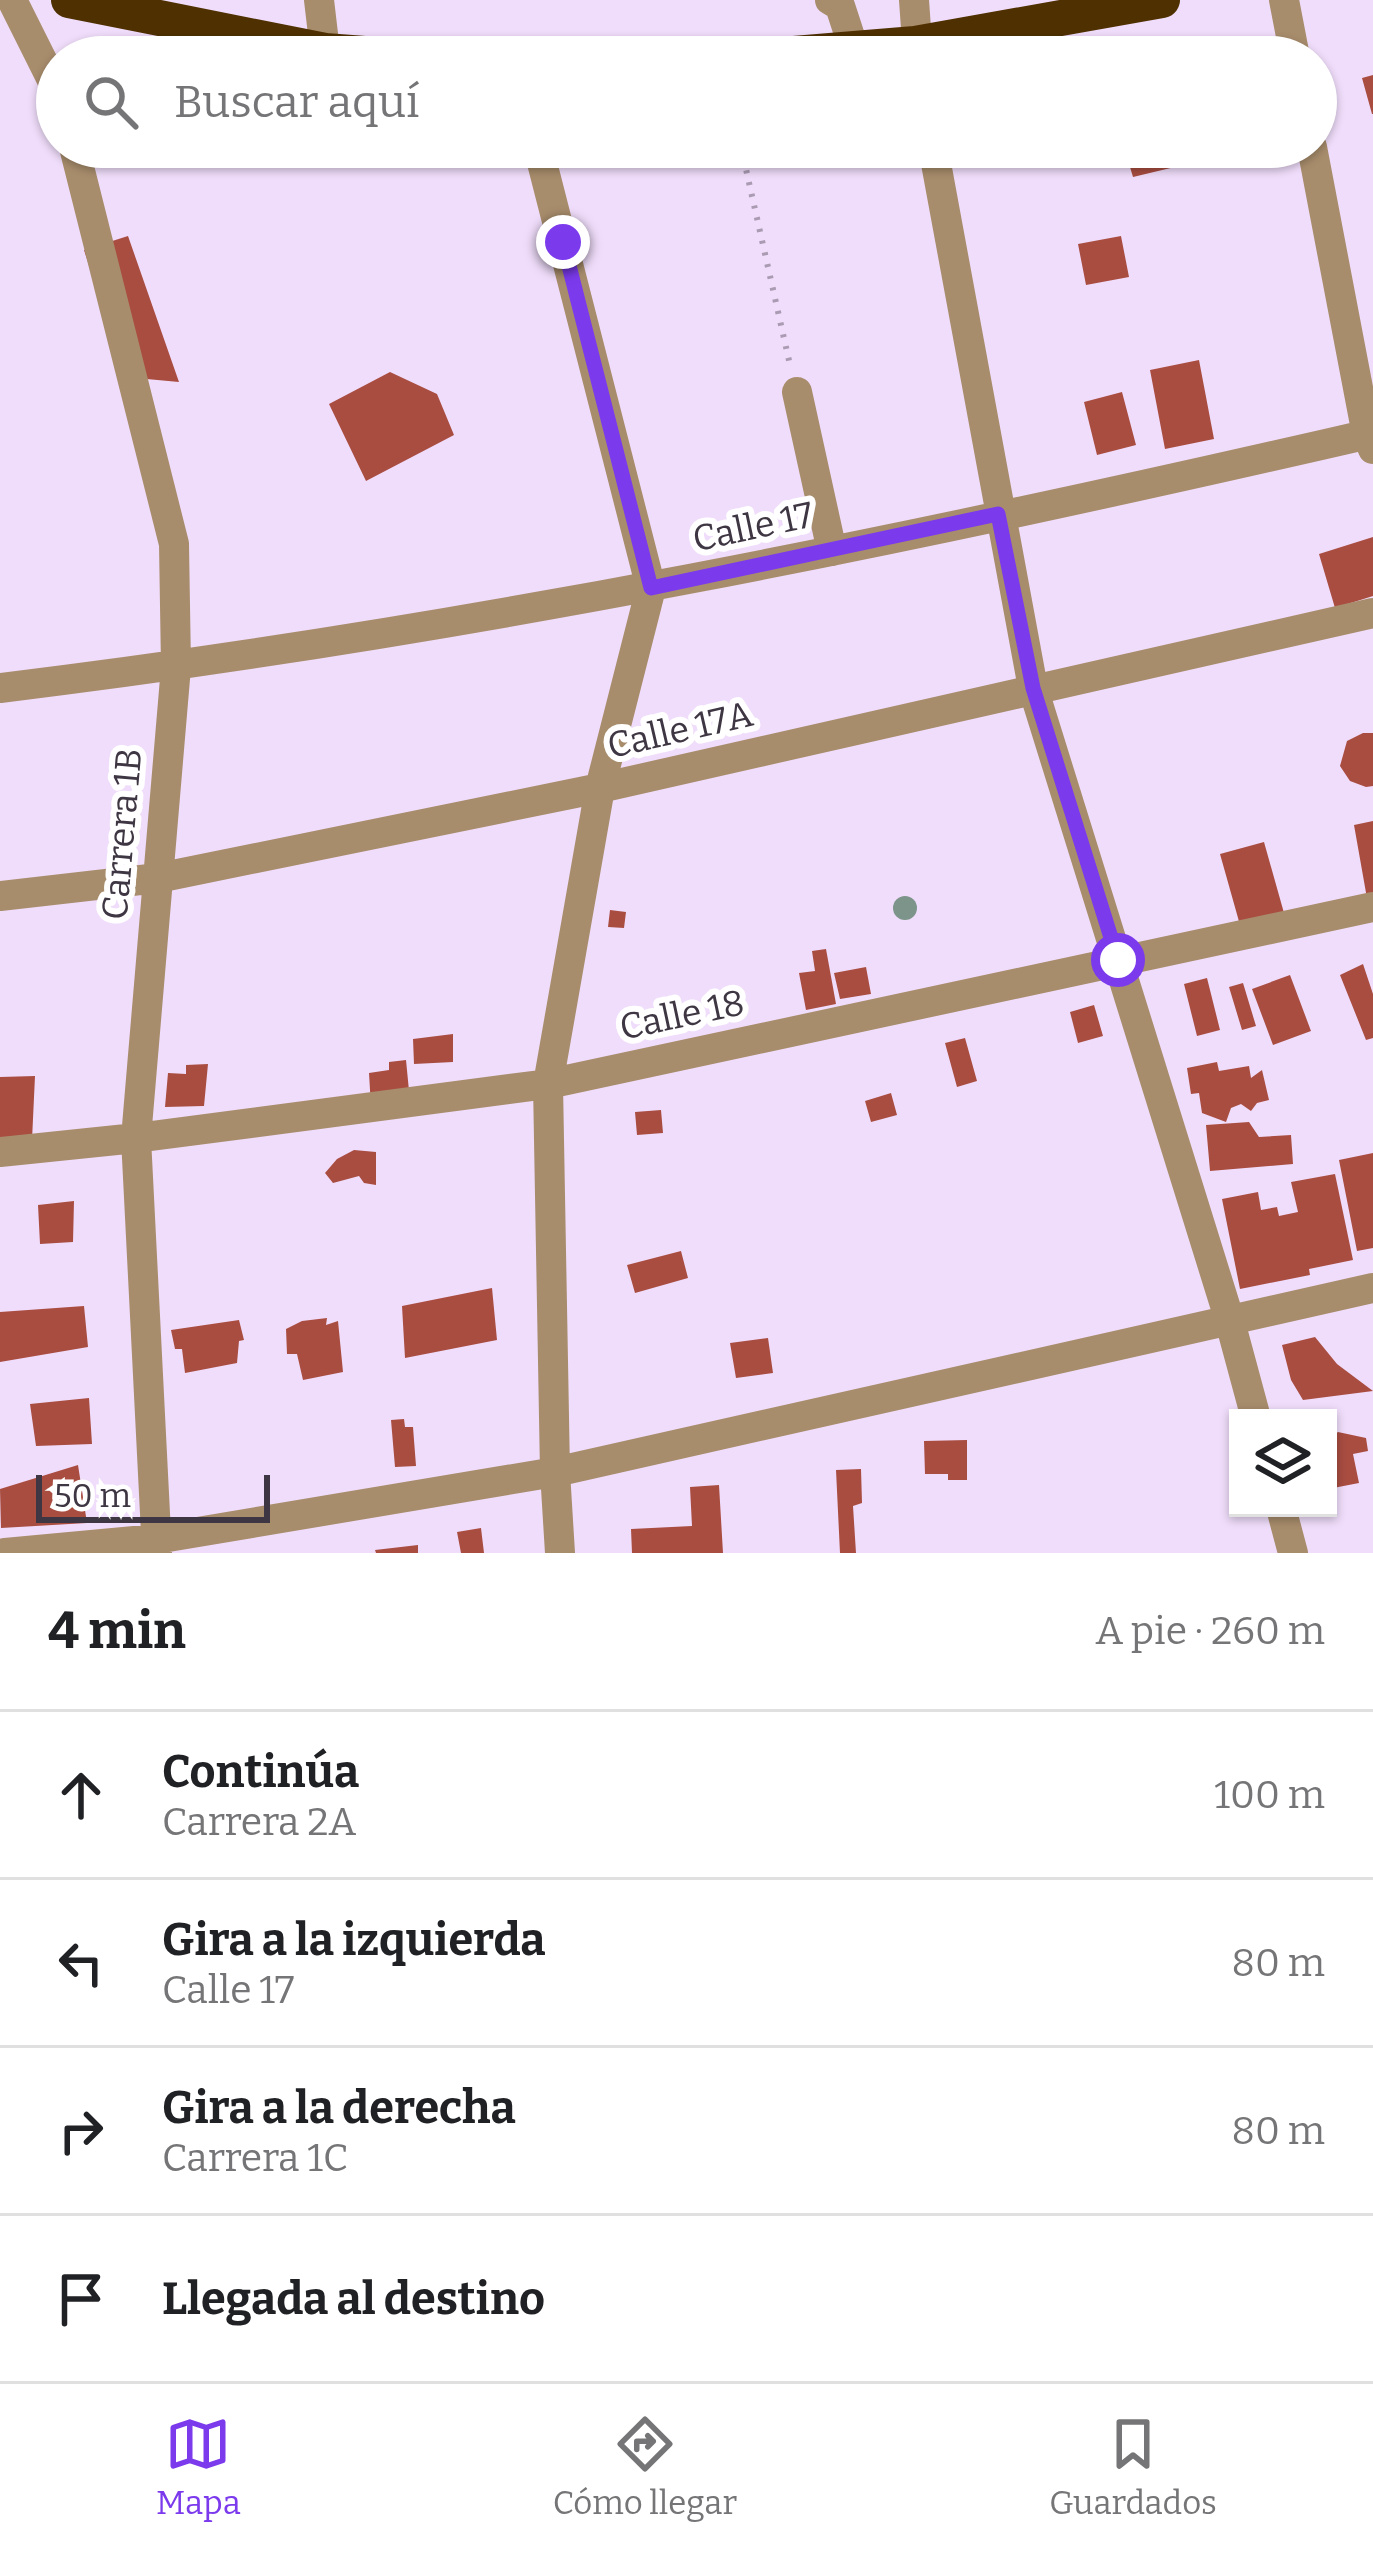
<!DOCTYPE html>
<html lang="es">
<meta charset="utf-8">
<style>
:root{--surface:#fff;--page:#f6f6f6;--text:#202124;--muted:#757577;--line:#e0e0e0;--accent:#7c3aed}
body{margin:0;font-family:Bitter,serif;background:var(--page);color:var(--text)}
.controls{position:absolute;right:36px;bottom:36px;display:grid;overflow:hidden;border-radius:0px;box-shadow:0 3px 9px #0004}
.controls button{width:108px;height:108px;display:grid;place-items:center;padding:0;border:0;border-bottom:3px solid var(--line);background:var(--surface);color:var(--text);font:60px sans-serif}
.scale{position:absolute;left:36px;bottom:30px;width:234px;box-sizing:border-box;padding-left:12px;border:6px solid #3e3642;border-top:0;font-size:33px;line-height:42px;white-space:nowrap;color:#3e3642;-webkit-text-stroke:9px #fff;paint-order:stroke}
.stop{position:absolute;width:36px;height:36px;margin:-27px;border:9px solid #7c3aed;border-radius:50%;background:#fff}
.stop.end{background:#7c3aed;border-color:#fff;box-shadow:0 3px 12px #0008}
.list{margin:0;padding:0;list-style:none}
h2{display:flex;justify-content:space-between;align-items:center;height:156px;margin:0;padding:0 48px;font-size:51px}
h2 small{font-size:39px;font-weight:400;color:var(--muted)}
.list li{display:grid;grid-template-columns:78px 1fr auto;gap:36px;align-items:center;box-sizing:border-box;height:168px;padding:0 48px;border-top:3px solid var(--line)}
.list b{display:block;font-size:45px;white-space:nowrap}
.list p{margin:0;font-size:39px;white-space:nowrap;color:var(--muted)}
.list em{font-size:39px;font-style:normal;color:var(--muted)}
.icon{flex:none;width:66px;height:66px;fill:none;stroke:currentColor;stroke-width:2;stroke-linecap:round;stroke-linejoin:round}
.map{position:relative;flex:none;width:1373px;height:1553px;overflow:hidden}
.search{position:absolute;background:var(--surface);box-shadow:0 3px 9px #0004;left:36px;right:36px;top:36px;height:132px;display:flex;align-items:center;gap:30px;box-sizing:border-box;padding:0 42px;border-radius:66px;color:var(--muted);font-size:45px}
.sheet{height:828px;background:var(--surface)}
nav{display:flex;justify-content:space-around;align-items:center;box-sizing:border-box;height:168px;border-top:3px solid var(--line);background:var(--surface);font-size:33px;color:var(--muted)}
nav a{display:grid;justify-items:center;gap:6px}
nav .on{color:var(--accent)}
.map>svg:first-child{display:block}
.building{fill:#a94d41}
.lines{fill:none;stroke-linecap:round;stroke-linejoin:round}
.path{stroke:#aa9bb2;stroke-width:6;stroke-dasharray:3 9;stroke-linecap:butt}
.minor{stroke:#a88d6c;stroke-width:30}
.highway{stroke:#4f3000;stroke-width:36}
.tree{fill:#7c948a}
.route{stroke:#7c3aed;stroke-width:15}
.labels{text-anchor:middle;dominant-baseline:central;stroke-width:12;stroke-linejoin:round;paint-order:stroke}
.street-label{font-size:36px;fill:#3e3642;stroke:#fff}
</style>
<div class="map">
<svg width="1373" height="1553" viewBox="0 0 1373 1553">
<rect width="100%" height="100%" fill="#f0ddfb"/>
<!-- building -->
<path class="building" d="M1373,75V114H1372L1362,78Z
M1124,147H1250V149L1133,177Z
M128,236L179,382L125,377L84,250Z
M1121,236L1129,277L1086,285L1078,244Z
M1199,360L1214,439L1165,449L1150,370Z
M390,372L437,394L454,435L366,481L329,404Z
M1122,392L1136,445L1097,455L1084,402Z
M1373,537V596L1335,608L1319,554Z
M1363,733H1373V786L1366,787L1350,781L1340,766L1347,741Z
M1373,821V903L1368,904L1354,825Z
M1264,842L1284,913L1240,925L1220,854Z
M610,910L626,912L624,928L608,927Z
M826,949L836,1004L806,1010L799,973L815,971L812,951Z
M1363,964L1373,994V1038L1366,1040L1340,975Z
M866,967L871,994L840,999L834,973Z
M1290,975L1311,1031L1273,1045L1252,989Z
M1207,978L1220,1030L1197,1036L1184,984Z
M1243,983L1256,1026L1242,1030L1229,987Z
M1094,1005L1103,1036L1078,1043L1070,1012Z
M453,1034V1062L414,1064L413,1039Z
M965,1038L977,1081L957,1087L945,1043Z
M406,1060L410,1101L371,1107L369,1073L389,1070V1062Z
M1217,1062L1219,1071L1249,1066L1251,1078L1262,1070L1269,1100L1257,1103L1251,1111L1241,1104L1231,1108L1226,1122L1202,1113L1199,1093L1191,1094L1187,1068Z
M208,1064L204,1106L165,1107L168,1073L186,1074V1065Z
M35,1076L32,1140L0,1142V1077Z
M891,1093L897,1115L871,1122L865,1101Z
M661,1110L663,1133L637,1135L635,1112Z
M1249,1122L1259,1137L1291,1135L1293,1164L1210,1171L1206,1125Z
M354,1150L376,1152V1185L364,1183L359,1176L333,1183L325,1173L337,1159Z
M1373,1153V1248L1357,1251L1339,1160Z
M1335,1174L1353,1260L1309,1269L1310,1275L1240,1289L1222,1199L1258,1192L1261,1210L1277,1207L1279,1216L1298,1212L1291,1182Z
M74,1201L73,1242L40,1244L38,1205Z
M681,1251L688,1278L635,1293L627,1265Z
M492,1288L497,1340L405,1358L402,1306Z
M84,1306L88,1347L0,1362V1312Z
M327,1318L326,1325L338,1321L343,1372L303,1380L297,1354H287L286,1329L302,1321Z
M239,1320L244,1340L239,1341L237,1363L185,1373L182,1349H175L171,1330Z
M1315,1337L1337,1364L1373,1391L1303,1400L1291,1380L1282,1345Z
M768,1338L773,1373L736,1378L730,1343Z
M89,1398L92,1444L36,1446L30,1404Z
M404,1419L405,1427H413L416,1466L395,1467L391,1420Z
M1338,1432L1366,1438L1368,1451L1353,1454L1359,1483L1328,1489V1439Z
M967,1440V1480H948V1474H925L924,1441Z
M78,1465L87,1523L1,1528L0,1489Z
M861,1469L862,1503L853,1506L856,1553H840L836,1470Z
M719,1485L723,1553H632L631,1529L692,1526L690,1487Z
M481,1528L484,1553H461L457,1532Z
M418,1545V1553H376L375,1550Z"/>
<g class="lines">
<!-- path -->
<path class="path" d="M741,147L790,365"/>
<!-- minor -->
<path class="minor" d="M12,0L57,90
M319,0L325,51
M830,0L840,6L855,52
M914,0L918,57
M1284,0L1295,57
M74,147L174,544L176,667L136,1138L157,1553
M538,147L651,588L600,788L548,1084L555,1472L560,1553
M933,147L1033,688L1229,1318L1256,1418
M1312,147L1367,435L1373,449
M797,392L832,551
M0,688C462,632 919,538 1373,433
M0,896L158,878L600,788L1373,613
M0,1152L136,1138L548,1084L1373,907
M1281,1508L1293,1553
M5,1553L156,1539L555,1472L1373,1288"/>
<!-- highway -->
<path class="highway" d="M69,0L325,51L404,57
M756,57L915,44L1162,0"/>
</g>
<!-- trees -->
<circle class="tree" cx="905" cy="908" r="12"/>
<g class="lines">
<!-- route -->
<path class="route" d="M563,242L651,588L998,514L1033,688L1118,960"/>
</g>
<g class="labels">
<!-- street labels -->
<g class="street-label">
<text transform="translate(753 527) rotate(-12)">Calle 17</text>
<text transform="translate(680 730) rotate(-13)">Calle 17A</text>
<text transform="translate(122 834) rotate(-85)">Carrera 1B</text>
<text transform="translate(682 1015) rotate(-12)">Calle 18</text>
</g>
</g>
</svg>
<div class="controls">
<button><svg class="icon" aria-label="layers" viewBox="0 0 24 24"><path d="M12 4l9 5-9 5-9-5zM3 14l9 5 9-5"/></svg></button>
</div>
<div class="scale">50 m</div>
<div class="stop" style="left:1118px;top:960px"></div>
<div class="stop end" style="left:563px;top:242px"></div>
<div class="search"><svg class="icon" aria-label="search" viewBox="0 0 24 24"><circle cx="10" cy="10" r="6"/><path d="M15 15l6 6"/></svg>Buscar aquí</div>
</div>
<section class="sheet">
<h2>4 min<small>A pie · 260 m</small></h2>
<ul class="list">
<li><svg class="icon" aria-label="ahead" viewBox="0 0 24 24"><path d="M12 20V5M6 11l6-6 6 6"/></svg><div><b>Continúa</b><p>Carrera 2A</p></div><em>100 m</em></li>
<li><svg class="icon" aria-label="left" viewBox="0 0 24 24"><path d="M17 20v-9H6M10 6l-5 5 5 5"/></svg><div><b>Gira a la izquierda</b><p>Calle 17</p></div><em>80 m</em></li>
<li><svg class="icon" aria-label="right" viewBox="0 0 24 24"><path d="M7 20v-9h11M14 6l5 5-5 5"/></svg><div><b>Gira a la derecha</b><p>Carrera 1C</p></div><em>80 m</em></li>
<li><svg class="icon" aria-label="arrive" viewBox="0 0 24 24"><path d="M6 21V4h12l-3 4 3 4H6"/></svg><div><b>Llegada al destino</b></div></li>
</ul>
</section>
<nav>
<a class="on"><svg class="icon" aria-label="map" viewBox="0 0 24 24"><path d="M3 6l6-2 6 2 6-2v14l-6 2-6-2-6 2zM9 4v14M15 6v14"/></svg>Mapa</a>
<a><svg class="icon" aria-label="directions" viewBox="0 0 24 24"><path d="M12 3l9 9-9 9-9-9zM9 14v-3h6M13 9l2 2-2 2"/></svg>Cómo llegar</a>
<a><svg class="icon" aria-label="saved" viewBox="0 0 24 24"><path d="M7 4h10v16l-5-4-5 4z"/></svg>Guardados</a>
</nav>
